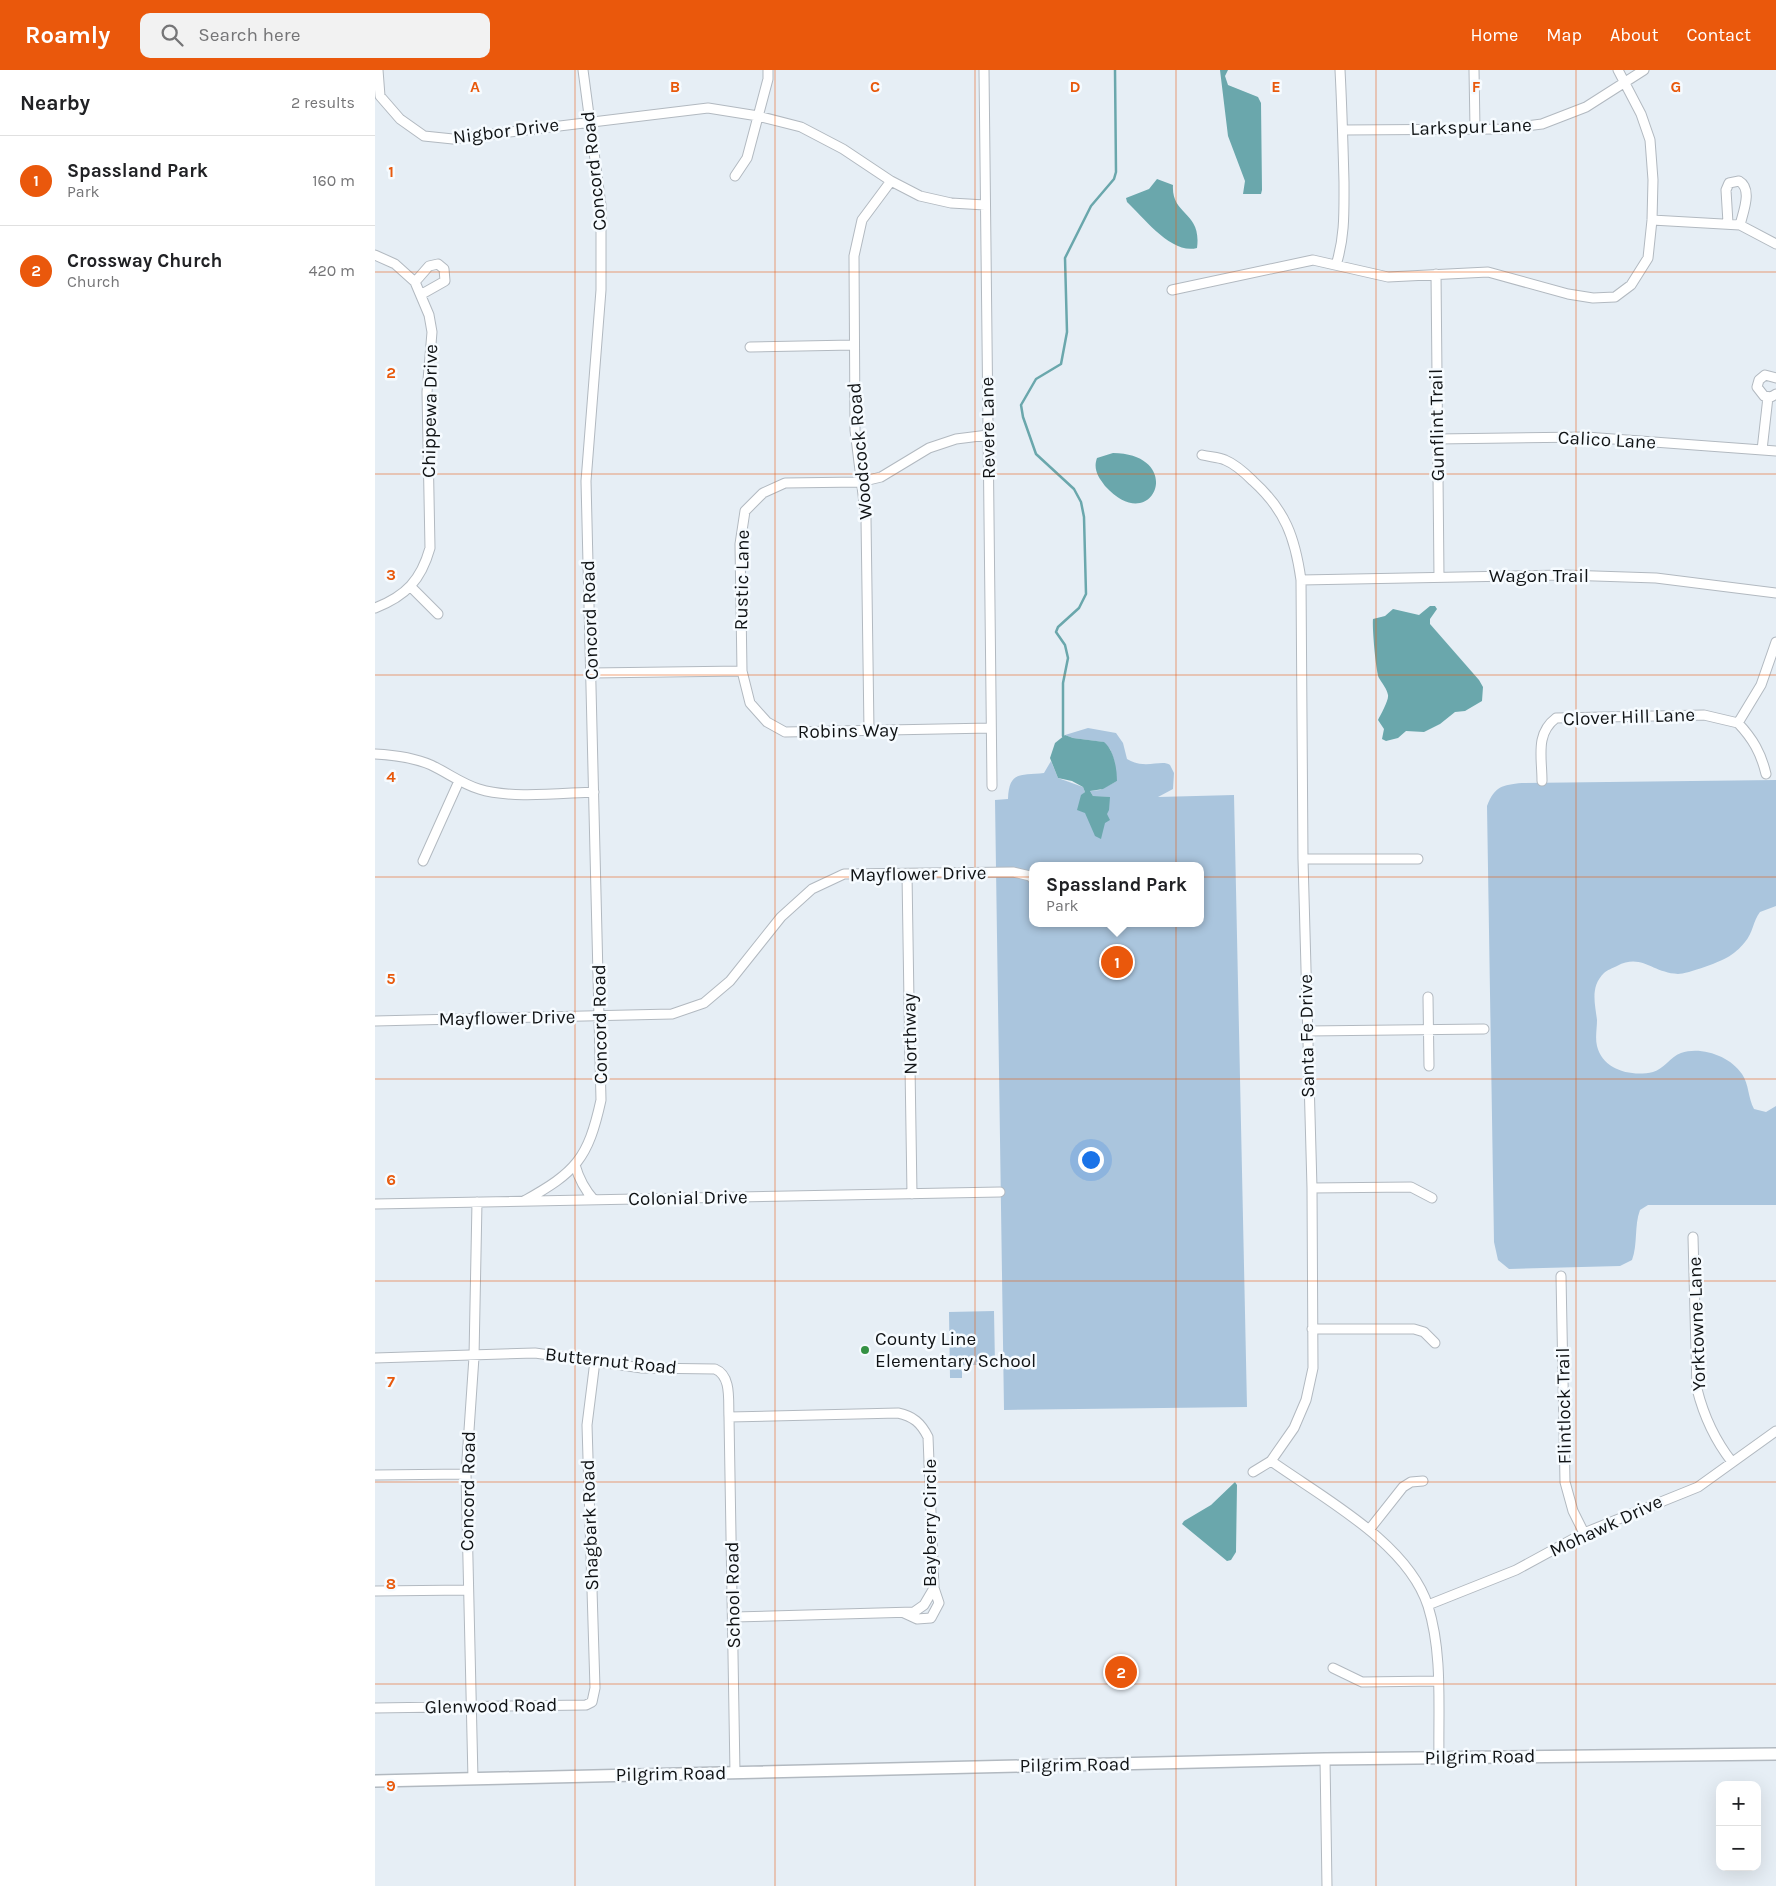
<!DOCTYPE html>
<meta charset="utf-8">
<style>
:root{--surface:#fff;--page:#f2f2f2;--text:#202124;--muted:#757577;--line:#e0e0e0;--accent:#ea580c}
body{margin:0;font-family:Karla,sans-serif;background:var(--page);color:var(--text)}
.controls{position:absolute;right:15px;bottom:15px;display:grid;overflow:hidden;border-radius:10px;box-shadow:0 5px 20px #0002}
.controls button{width:45px;height:45px;display:grid;place-items:center;padding:0;border:0;border-bottom:1px solid var(--line);background:var(--surface);color:var(--text);font:25px sans-serif}
.you{position:absolute;left:715px;top:1089px;width:18px;height:18px;margin:-12px;border:4px solid #fff;border-radius:50%;background:#1a73e8;box-shadow:0 0 0 8px #1a73e833}
.badge{display:grid;place-items:center;width:32px;height:32px;border-radius:50%;background:var(--accent);color:#fff;font-size:16px;font-weight:700}
.pin{position:absolute;translate:-50% -50%;border:2px solid #fff;box-shadow:0 1px 5px #0006}
.popup{position:absolute;left:654px;top:792px;width:175px;height:65px;box-sizing:border-box;display:grid;place-content:center;border-radius:10px;background:var(--surface);filter:drop-shadow(0 1px 4px #0005);font-size:16px;white-space:nowrap;color:var(--muted)}
.popup b{font-size:19px;color:var(--text)}
.popup::after{content:'';position:absolute;left:50%;top:100%;margin-left:-10px;border:10px solid transparent;border-top-color:var(--surface)}
.list{margin:0;padding:0;list-style:none}
h2{display:flex;justify-content:space-between;align-items:center;height:65px;margin:0;padding:0 20px;font-size:21px}
h2 small{font-size:16px;font-weight:400;color:var(--muted)}
.list li{display:grid;grid-template-columns:32px 1fr auto;gap:15px;align-items:center;box-sizing:border-box;height:90px;padding:0 20px;border-top:1px solid var(--line)}
.list b{display:block;font-size:19px;white-space:nowrap}
.list p{margin:0;font-size:16px;white-space:nowrap;color:var(--muted)}
.list em{font-size:16px;font-style:normal;color:var(--muted)}
.icon{flex:none;width:28px;height:28px;fill:none;stroke:currentColor;stroke-width:2;stroke-linecap:round;stroke-linejoin:round}
.map{position:relative;flex:none;width:1401px;height:1816px;overflow:hidden}
header{display:flex;align-items:center;gap:30px;box-sizing:border-box;height:70px;padding:0 25px;background:var(--accent);color:#fff}
header strong{font-size:24px}
nav{display:flex;gap:28px;margin-inline-start:auto;font-size:18px}
.search{width:350px;height:45px;background:var(--page);display:flex;align-items:center;gap:12px;box-sizing:border-box;padding:0 18px;border-radius:10px;color:var(--muted);font-size:19px}
main{display:flex}
aside{flex:1;background:var(--surface)}
.map>svg:first-child{display:block}
.green{fill:#aac5dd;fill-rule:evenodd}
.water{fill:#6aa7ac}
.lines{fill:none;stroke-linecap:round;stroke-linejoin:round}
.stream{stroke:#6aa7ac;stroke-width:2.5}
.minor-casing{stroke:#b2b9c0;stroke-width:11}
.tertiary-casing{stroke:#b2b9c0;stroke-width:14}
.minor{stroke:#fff;stroke-width:9}
.tertiary{stroke:#fff;stroke-width:11}
.grid{fill:none;stroke:#e8590c;stroke-width:1;stroke-opacity:0.55}
.poi-dot{fill:#349143;stroke:#f6fbff;stroke-width:2}
.labels{text-anchor:middle;dominant-baseline:central;stroke-width:5;stroke-linejoin:round;paint-order:stroke}
.street-label{font-size:19px;fill:#101315;stroke:#f6fbff}
.poi-label{font-size:19px;fill:#101315;stroke:#f6fbff;text-anchor:start}
.grid-label{font-size:16px;text-anchor:middle;font-weight:bold;fill:#e8590c;stroke:#f6fbff;stroke-width:5;stroke-linejoin:round;paint-order:stroke}
</style>
<header>
<strong>Roamly</strong>
<div class="search"><svg class="icon" aria-label="search" viewBox="0 0 24 24"><circle cx="10" cy="10" r="6"/><path d="M15 15l6 6"/></svg>Search here</div>
<nav><a>Home</a><a>Map</a><a>About</a><a>Contact</a></nav>
</header>
<main>
<aside>
<h2>Nearby<small>2 results</small></h2>
<ul class="list">
<li><span class="badge">1</span><div><b>Spassland Park</b><p>Park</p></div><em>160 m</em></li>
<li><span class="badge">2</span><div><b>Crossway Church</b><p>Church</p></div><em>420 m</em></li>
</ul>
</aside>
<div class="map">
<svg width="1401" height="1816" viewBox="0 0 1401 1816">
<rect width="100%" height="100%" fill="#e6eef5"/>
<!-- green -->
<path class="green" d="M713,658L741,663L748,673L752,689C769,700 787,689 795,695L799,703L798,719L783,727L859,725L872,1337L629,1340L620,730L633,729C634,700 646,706 669,703L676,691L683,708L708,717L710,722L706,726L734,727L718,726L715,721L725,720L742,711L739,690L735,679L728,672L698,668L690,665ZM658,796H826V853H658Z
M1401,710V836L1385,842C1378,851 1378,863 1370,872C1367,876 1361,882 1356,885C1349,891 1312,904 1303,904C1277,903 1267,883 1242,896C1238,898 1232,900 1229,903C1215,917 1220,933 1222,950C1222,958 1220,968 1222,976C1228,1000 1256,1007 1278,1002C1289,999 1295,987 1306,983C1326,976 1355,986 1367,1004C1374,1014 1373,1028 1379,1039L1391,1042L1401,1036V1135H1273L1265,1140C1259,1156 1263,1174 1257,1190L1245,1196L1134,1199L1123,1190L1119,1172L1112,736C1120,716 1127,715 1147,713Z
M619,1241L620,1295H587V1308H575L574,1242Z"/>
<!-- water -->
<path class="water" d="M845,0H853L850,6L853,15L883,27L886,33L887,120L886,124H868L870,111L853,66Z
M782,109L798,115C796,146 827,141 822,178C797,185 769,148 752,132L751,128L774,119Z
M738,383C812,384 778,469 730,416C723,407 718,399 722,388Z
M1055,536H1060L1062,539L1055,549V554L1104,610L1108,617L1107,631L1090,641L1080,642L1065,654L1049,662L1031,661L1023,668L1011,671L1007,669L1009,659L1003,650C1006,644 1014,630 1013,625C1012,619 1007,613 1004,608C1001,602 997,558 998,549L1010,546L1018,539L1044,545Z
M690,665L698,668L729,672C739,680 742,699 742,711L728,719L715,721L718,726L735,727L734,740L732,744L735,750L730,753L726,769L720,766L710,743L702,740L706,725L710,722L708,717L697,711L683,708L675,688L680,673Z
M860,1412L862,1415L861,1482L856,1490L852,1491L807,1454L809,1451L836,1435Z"/>
<g class="lines">
<!-- stream -->
<path class="stream" d="M688,666V613L693,588L690,575L681,562L683,557L704,538L711,524L709,447L706,432L699,419L661,384L648,347L646,335L661,309L686,294L692,262L690,188L716,136L739,109L741,102L740,0"/>
<defs>
<path id="minor" d="M3,0L5,26
M609,0L617,716
M1099,0L1100,58
M5,26L25,49L49,66L78,69L333,38L383,46L426,57L468,79L516,111L545,126L576,133L610,135
M968,60L1127,59L1167,54L1211,37L1269,0
M360,106L372,88L393,9V0
M1277,150L1365,155L1401,174
M1353,153L1351,120L1354,113L1364,111C1378,119 1368,142 1365,155
M0,185L20,194L40,212L54,245L57,262L52,322L55,478C46,510 31,526 0,538
M961,195C970,167 969,141 969,112C968,74 967,37 965,0
M1061,204L1064,507
M40,212L54,196L63,194L69,199L70,211L47,224
M797,220L938,190L1013,207L1113,202L1193,224L1218,228L1240,227L1256,215L1273,188L1277,150L1278,110L1275,70L1266,44L1243,0
M375,277L478,275
M1401,308L1390,305L1384,310L1382,317L1389,326L1396,327L1401,324
M613,365L581,369L554,378L506,407L485,412L410,413L388,423L370,441L365,474L367,601L375,633L392,652L410,662L616,658
M1062,369L1211,367L1401,381
M1387,380L1393,327
M827,385C835,387 844,387 850,390C860,394 870,403 878,411C910,440 920,467 926,510L928,789L937,1118L938,1298L931,1330L919,1358L896,1391L878,1402
M926,510L1190,505L1281,508L1401,523
M36,517L63,544
M217,603L367,601
M494,661L491,449L480,360L479,186L487,150L516,111
M0,684C18,685 40,688 56,695C73,703 87,714 104,719C135,729 187,723 219,722
M1391,704C1386,683 1378,669 1363,653L1386,615L1401,572
M1167,711C1167,687 1160,664 1181,648L1329,645L1363,653
M928,789H1043
M48,791L84,711
M532,804L537,1124
M1053,927L1054,996
M0,951L297,944L329,933L355,911L406,847L437,819L469,804L638,802L655,806L658,809
M932,961L1109,959
M200,1095C204,1109 209,1119 219,1130
M937,1118L1036,1117L1057,1128
M149,1131C201,1102 213,1089 226,1030L211,411L226,220V135L208,0
M0,1134L625,1122
M1318,1167L1322,1319C1329,1347 1339,1369 1357,1392
M1186,1206L1190,1412L1198,1441L1209,1463
M937,1259H1039L1049,1262L1060,1273
M0,1288L160,1283L267,1298L340,1299C357,1306 353,1331 354,1347L360,1703
M354,1347L523,1343C538,1346 546,1353 553,1367L559,1518L549,1535L539,1542L359,1547
M896,1391C948,1428 1033,1473 1053,1536C1068,1584 1063,1639 1064,1688
M0,1405L91,1404
M994,1460L1028,1417L1036,1412L1048,1411
M0,1521L93,1520
M1053,1535L1141,1500L1209,1463L1323,1417L1401,1361
M529,1543L542,1549L556,1548L564,1533L559,1518
M958,1598L987,1612L1062,1611
M0,1638L211,1635L217,1632L220,1618L212,1355L220,1291
M950,1689L952,1816
M98,1709L91,1404L99,1287L102,1132"/>
<path id="tertiary" d="M0,1711L950,1689L1401,1684"/>
</defs>
<!-- minor casing -->
<use href="#minor" class="minor-casing"/>
<!-- tertiary casing -->
<use href="#tertiary" class="tertiary-casing"/>
<!-- minor -->
<use href="#minor" class="minor"/>
<!-- tertiary -->
<use href="#tertiary" class="tertiary"/>
</g>
<!-- grid -->
<path class="grid" d="M200,0V1816M400,0V1816M600,0V1816M801,0V1816M1001,0V1816M1201,0V1816M0,202H1401M0,404H1401M0,605H1401M0,807H1401M0,1009H1401M0,1211H1401M0,1412H1401M0,1614H1401"/>
<!-- markers -->
<circle class="poi-dot" cx="490" cy="1280" r="5"/>
<g class="labels">
<!-- street labels -->
<g class="street-label">
<text transform="translate(1096 57) rotate(-2)">Larkspur Lane</text>
<text transform="translate(131 61) rotate(-7)">Nigbor Drive</text>
<text transform="translate(219 101) rotate(-96)">Concord Road</text>
<text transform="translate(55 341) rotate(-89)">Chippewa Drive</text>
<text transform="translate(1062 355) rotate(-91)">Gunflint Trail</text>
<text transform="translate(613 358) rotate(-91)">Revere Lane</text>
<text transform="translate(1232 370) rotate(3)">Calico Lane</text>
<text transform="translate(485 381) rotate(-95)">Woodcock Road</text>
<text x="1164" y="506">Wagon Trail</text>
<text transform="translate(367 510) rotate(-89)">Rustic Lane</text>
<text transform="translate(215 550) rotate(-92)">Concord Road</text>
<text transform="translate(1254 647) rotate(-2)">Clover Hill Lane</text>
<text transform="translate(473 661) rotate(-1)">Robins Way</text>
<text transform="translate(543 804) rotate(-1)">Mayflower Drive</text>
<text transform="translate(132 948) rotate(-1)">Mayflower Drive</text>
<text transform="translate(225 954) rotate(-91)">Concord Road</text>
<text transform="translate(535 964) rotate(-91)">Northway</text>
<text transform="translate(932 966) rotate(-91)">Santa Fe Drive</text>
<text transform="translate(313 1128) rotate(-1)">Colonial Drive</text>
<text transform="translate(1322 1254) rotate(-92)">Yorktowne Lane</text>
<text transform="translate(236 1291) rotate(6)">Butternut Road</text>
<text transform="translate(1189 1336) rotate(-91)">Flintlock Trail</text>
<text transform="translate(93 1421) rotate(-89)">Concord Road</text>
<text transform="translate(555 1453) rotate(-90)">Bayberry Circle</text>
<text transform="translate(215 1455) rotate(-92)">Shagbark Road</text>
<text transform="translate(1231 1456) rotate(-25)">Mohawk Drive</text>
<text transform="translate(358 1525) rotate(-91)">School Road</text>
<text transform="translate(116 1636) rotate(-1)">Glenwood Road</text>
<text transform="translate(1105 1687) rotate(-1)">Pilgrim Road</text>
<text transform="translate(700 1695) rotate(-1)">Pilgrim Road</text>
<text transform="translate(296 1704) rotate(-1)">Pilgrim Road</text>
</g>
<!-- poi labels -->
<g class="poi-label">
<text x="500" y="1269">County Line<tspan x="500" dy="22">Elementary School</tspan></text>
</g>
</g>
<g class="grid-label">
<text x="100" y="22">A</text>
<text x="300" y="22">B</text>
<text x="500" y="22">C</text>
<text x="700" y="22">D</text>
<text x="901" y="22">E</text>
<text x="1101" y="22">F</text>
<text x="1301" y="22">G</text>
<text x="16" y="107">1</text>
<text x="16" y="308">2</text>
<text x="16" y="510">3</text>
<text x="16" y="712">4</text>
<text x="16" y="914">5</text>
<text x="16" y="1115">6</text>
<text x="16" y="1317">7</text>
<text x="16" y="1519">8</text>
<text x="16" y="1721">9</text>
</g>
</svg>
<div class="controls">
<button>+</button>
<button>−</button>
</div>
<div class="you"></div>
<div class="pin badge" style="left:742px;top:892px">1</div>
<div class="popup"><b>Spassland Park</b>Park</div>
<div class="pin badge" style="left:746px;top:1602px">2</div>
</div>
</main>
